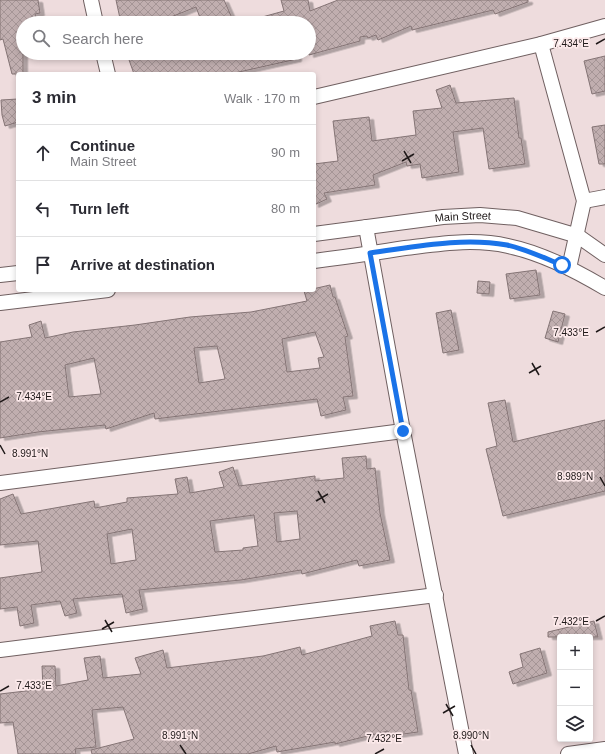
<!DOCTYPE html>
<meta charset="utf-8">
<style>
:root{--surface:#fff;--page:#f7f7f7;--text:#2b2b33;--muted:#7c7c81;--line:#e1e1e2}
body{margin:0;font-family:Arial,sans-serif;background:var(--page);color:var(--text)}
.controls{position:absolute;right:12px;bottom:12px;display:grid;overflow:hidden;border-radius:4px;box-shadow:0 2px 6px #0003}
.controls button{width:36px;height:36px;display:grid;place-items:center;padding:0;border:0;border-bottom:1px solid var(--line);background:var(--surface);color:var(--text);font:20px sans-serif}
.stop{position:absolute;width:12px;height:12px;margin:-9px;border:3px solid #1a73e8;border-radius:50%;background:#fff}
.stop.end{background:#1a73e8;border-color:#fff;box-shadow:0 1px 4px #0008}
.list{margin:0;padding:0;list-style:none}
h2{display:flex;justify-content:space-between;align-items:center;height:52px;margin:0;padding:0 16px;font-size:17px}
h2 small{font-size:13px;font-weight:400;color:var(--muted)}
.list li{display:grid;grid-template-columns:26px 1fr auto;gap:12px;align-items:center;box-sizing:border-box;height:56px;padding:0 16px;border-top:1px solid var(--line)}
.list b{display:block;font-size:15px;white-space:nowrap}
.list p{margin:0;font-size:13px;white-space:nowrap;color:var(--muted)}
.list em{font-size:13px;font-style:normal;color:var(--muted)}
.icon{flex:none;width:22px;height:22px;fill:none;stroke:currentColor;stroke-width:2;stroke-linecap:round;stroke-linejoin:round}
.map{position:relative;flex:none;width:605px;height:754px;overflow:hidden}
.search{position:absolute;background:var(--surface);box-shadow:0 2px 6px #0003;left:16px;top:16px;width:300px;height:44px;display:flex;align-items:center;gap:10px;box-sizing:border-box;padding:0 14px;border-radius:22px;color:var(--muted);font-size:15px}
.panel{position:absolute;background:var(--surface);box-shadow:0 2px 6px #0003;left:16px;top:72px;width:300px;height:220px;border-radius:4px}
.map>svg:first-child{display:block}
.building{fill:url(#building-cross-hatch);stroke:#847475;fill-rule:evenodd;filter:url(#shadow)}
.lines{fill:none;stroke-linecap:round;stroke-linejoin:round}
.minor-casing{stroke:#706061;stroke-width:16}
.minor{stroke:#fff;stroke-width:14}
.route{stroke:#1a73e8;stroke-width:5}
.ticks{fill:none;stroke:#1f1919;stroke-width:1.5}
.labels{text-anchor:middle;dominant-baseline:central;stroke-width:3.5;stroke-linejoin:round;paint-order:stroke}
.street-label{font-size:11px;fill:#1f1919;stroke:#fce9ea}
.ticks-label{font-size:10px;text-anchor:middle;fill:#1f1919;stroke:#fce9ea;stroke-width:3.5;stroke-linejoin:round;paint-order:stroke}
</style>
<div class="map">
<svg width="605" height="754" viewBox="0 0 605 754">
<defs>
<pattern id="building-cross-hatch" width="8" height="8" patternUnits="userSpaceOnUse"><rect width="8" height="8" fill="#c0aeaf"/><path d="M0 0l8 8M0 8l8-8" fill="none" stroke="#a59596"/></pattern>
<filter id="shadow"><feDropShadow dx="4.5" dy="2.5" stdDeviation="0" flood-color="#0004"/></filter>
</defs>
<rect width="100%" height="100%" fill="#eedcdd"/>
<!-- building -->
<path class="building" d="M0,0H38L40,13L35,14L37,23H23V74H12L3,39L0,40Z
M116,0H224L232,18L221,23H202L196,7L156,23H121Z
M281,0H308L310,11L338,0H528V2L495,14L493,10L412,30L411,26L378,40L376,35L368,38L367,36L360,37V41L309,55V23H256L255,19L284,11Z
M140,53H154L155,57L172,53H297V59L230,74H134L128,57Z
M605,56V91L592,94L584,61Z
M450,85L456,103L514,98L519,138H521L525,164L489,169L483,128L453,132L459,172L422,178L420,164L407,166L406,162L373,175L375,185L324,193L327,199L314,205V164L338,161L333,121L369,117L372,141L416,135L413,111L442,108L436,90Z
M18,99V122L5,126L2,115L1,100Z
M605,125V164H599L592,127Z
M536,270L540,295L510,299L506,274Z
M478,281L490,282L489,294L477,293Z
M330,285L333,297H335L348,336L345,337L353,396L343,397L346,410L321,416L317,399L155,419L154,413L106,429L105,425L38,432L0,438V342L32,337L29,325L41,321L45,338L73,332L135,325L190,317L251,312L307,301L304,291ZM315,332L324,357L318,358L320,368L287,372L282,339ZM217,346L225,379L199,383L194,348ZM94,358L101,394L69,397L65,365Z
M451,310L459,350L443,353L436,313Z
M553,311L565,314L558,342L545,338Z
M505,400L513,442L605,420V491L503,516L486,449L497,446L488,403Z
M366,456L367,469L375,468L380,513L390,560L359,566L357,560L302,574L301,570L241,580L139,590L143,609L126,613L122,594L73,599L77,613L65,616L60,601L31,605L34,623L20,626L17,607L0,609V578L42,572L38,541L0,545V499L13,494L21,514L94,501L95,508L127,502V498L178,494L175,479L187,477L190,493L224,487L219,472L233,467L239,486L315,476V481L344,478L342,458ZM297,511L300,539L277,542L274,513ZM254,515L258,546L243,548V550L215,552L210,521ZM132,529L136,560L111,564L107,534Z
M395,621L398,635H403L409,690H411L418,732L389,736L388,731L335,744V742L277,752L276,746L248,754H92L91,750L134,739L123,707L92,710L96,747L75,749L76,754H18L13,722L0,723V694L43,689L42,666H55L56,686L88,680L84,658L100,656L103,678L141,674L135,658L163,650L167,668L263,656L300,647L302,655L372,636L370,626Z
M594,621L598,637H548V632Z
M540,648L547,673L513,684L509,672L523,667L520,654Z"/>
<g class="lines">
<defs>
<g id="minor">
<path d="M91,0L96,23"/>
<path d="M541,44L584,201L569,268"/>
<path d="M103,53L108,74"/>
<path d="M314,97L541,44L605,26"/>
<path d="M584,201L605,197"/>
<path d="M366,227L403,431L466,754"/>
<path id="s1" d="M314,234L443,217L480,215L517,218L578,236L605,255"/>
<path d="M314,261C344,257 374,253 405,248C439,244 473,238 508,246C542,253 575,270 605,288"/>
<path d="M0,275L18,273"/>
<path d="M0,303L108,290"/>
<path d="M0,483L403,431"/>
<path d="M0,650L436,595"/>
<path d="M568,754L605,749"/>
</g>
</defs>
<!-- minor casing -->
<use href="#minor" class="minor-casing"/>
<!-- minor -->
<use href="#minor" class="minor"/>
</g>
<g class="lines">
<!-- route -->
<path class="route" d="M403,431L370,253C415,247 461,237 507,245C526,249 544,258 562,265"/>
</g>
<!-- ticks -->
<path class="ticks" d="M596,44L605,39M404,151L411,163M402,161L414,154M596,332L605,327M532,363L539,375M529,373L541,366M0,402L9,397M0,445L5,454M600,477L605,486M318,491L325,503M316,501L328,494M105,620L112,632M596,621L605,616M102,629L114,622M0,691L9,686M446,704L453,716M443,713L455,706M180,745L186,754M471,745L476,754M375,754L384,749"/>
<g class="labels">
<!-- street labels -->
<g class="street-label">
<text stroke="none"><textPath href="#s1" startOffset="150">Main Street</textPath></text>
</g>
</g>
<g class="ticks-label">
<text x="571" y="47">7.434°E</text>
<text x="571" y="336">7.433°E</text>
<text x="34" y="400">7.434°E</text>
<text x="30" y="457">8.991°N</text>
<text x="575" y="480">8.989°N</text>
<text x="571" y="625">7.432°E</text>
<text x="34" y="689">7.433°E</text>
<text x="180" y="739">8.991°N</text>
<text x="471" y="739">8.990°N</text>
<text x="384" y="742">7.432°E</text>
</g>
</svg>
<div class="controls">
<button>+</button>
<button>−</button>
<button><svg class="icon" aria-label="layers" viewBox="0 0 24 24"><path d="M12 4l9 5-9 5-9-5zM3 14l9 5 9-5"/></svg></button>
</div>
<div class="stop" style="left:562px;top:265px"></div>
<div class="stop end" style="left:403px;top:431px"></div>
<div class="search"><svg class="icon" aria-label="search" viewBox="0 0 24 24"><circle cx="10" cy="10" r="6"/><path d="M15 15l6 6"/></svg>Search here</div>
<section class="panel">
<h2>3 min<small>Walk · 170 m</small></h2>
<ul class="list">
<li><svg class="icon" aria-label="ahead" viewBox="0 0 24 24"><path d="M12 20V5M6 11l6-6 6 6"/></svg><div><b>Continue</b><p>Main Street</p></div><em>90 m</em></li>
<li><svg class="icon" aria-label="left" viewBox="0 0 24 24"><path d="M17 20v-9H6M10 6l-5 5 5 5"/></svg><div><b>Turn left</b></div><em>80 m</em></li>
<li><svg class="icon" aria-label="arrive" viewBox="0 0 24 24"><path d="M6 21V4h12l-3 4 3 4H6"/></svg><div><b>Arrive at destination</b></div></li>
</ul>
</section>
</div>
